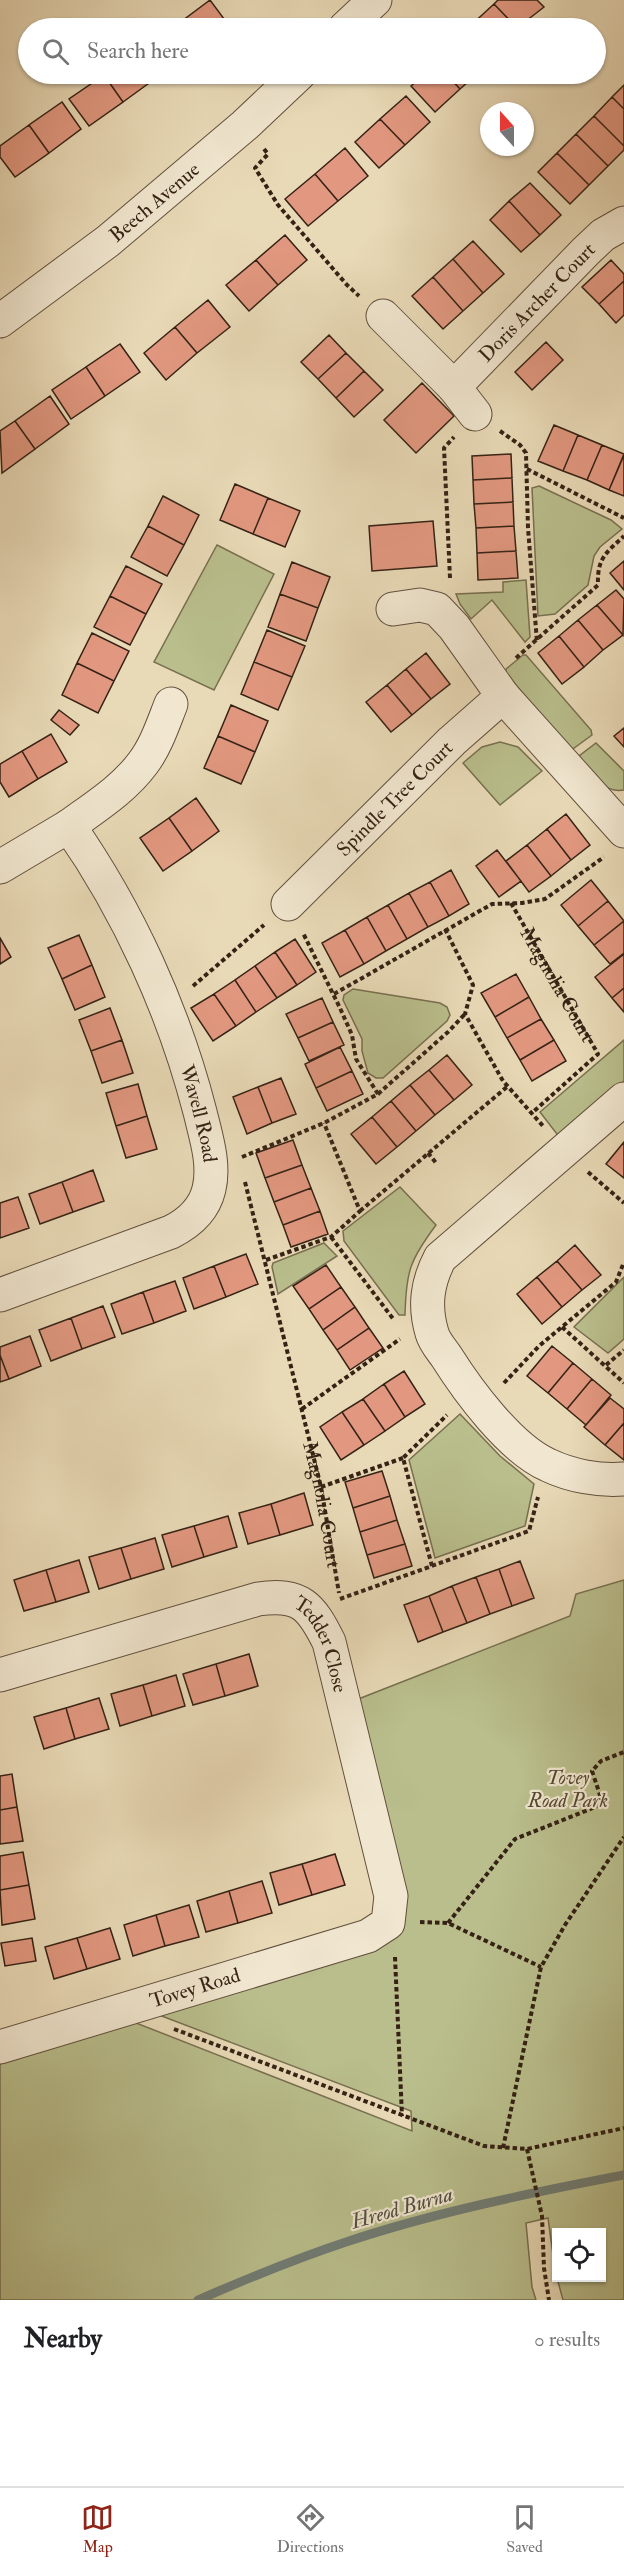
<!DOCTYPE html>
<style>
:root{--surface:#fff;--page:#f6f6f6;--text:#202124;--muted:#757577;--line:#e0e0e0;--accent:#8f2418}
body{margin:0;font-family:"IM FELL Double Pica",serif;background:var(--page);color:var(--text)}
.controls{position:absolute;right:18px;bottom:18px;display:grid;overflow:hidden;border-radius:0px;box-shadow:0 2px 4px #0004}
.controls button{width:54px;height:54px;display:grid;place-items:center;padding:0;border:0;border-bottom:2px solid var(--line);background:var(--surface);color:var(--text);font:30px sans-serif}
.compass{position:absolute;left:480px;top:102px;width:54px;height:54px;border-radius:50%;background:var(--surface);box-shadow:0 2px 4px #0004;rotate:339deg}
.list{margin:0;padding:0;list-style:none}
h2{display:flex;justify-content:space-between;align-items:center;height:78px;margin:0;padding:0 24px;font-size:26px}
h2 small{font-size:20px;font-weight:400;color:var(--muted)}
.icon{flex:none;width:33px;height:33px;fill:none;stroke:currentColor;stroke-width:2;stroke-linecap:round;stroke-linejoin:round}
.map{position:relative;flex:none;width:624px;height:2300px;overflow:hidden}
.search{position:absolute;background:var(--surface);box-shadow:0 2px 4px #0004;left:18px;right:18px;top:18px;height:66px;display:flex;align-items:center;gap:15px;box-sizing:border-box;padding:0 21px;border-radius:33px;color:var(--muted);font-size:22px}
.sheet{height:186px;background:var(--surface)}
nav{display:flex;justify-content:space-around;align-items:center;box-sizing:border-box;height:84px;border-top:2px solid var(--line);background:var(--surface);font-size:16px;color:var(--muted)}
nav a{display:grid;justify-items:center;gap:3px}
nav .on{color:var(--accent)}
.map>svg:first-child{display:block}
.green{fill:#b9be8c;stroke:#777050;stroke-width:1.5}
.lines{fill:none;stroke-linecap:round;stroke-linejoin:round}
.stream{stroke:#717d75;stroke-width:9}
.building{fill:#e29880;stroke:#352215;stroke-width:1.5}
.minor-casing{stroke:#62503e;stroke-width:35}
.path{stroke:#352215;stroke-width:4;stroke-dasharray:4.5 3;stroke-linecap:butt}
.minor{stroke:#f1e7d0;stroke-width:33}
.labels{text-anchor:middle;dominant-baseline:central;stroke-width:4.5;stroke-linejoin:round;paint-order:stroke}
.street-label{font-size:20px;fill:#352215;stroke:#f1e7d0}
.park-label{font-size:20px;font-style:italic;fill:#564933;stroke:#f1e7d0}
.water-label{font-size:21px;font-style:italic;fill:#534f45;stroke:#f1e7d0}
</style>
<div class="map">
<svg width="624" height="2300" viewBox="0 0 624 2300">
<rect width="100%" height="100%" fill="#e9dab7"/>
<filter id="stains"><feTurbulence type="fractalNoise" baseFrequency=".00333" numOctaves="4"/><feColorMatrix values="0 0 0 0 .2 0 0 0 0 .09 0 0 0 0 .02 0 0 0 .5 -.17"/></filter>
<radialGradient id="worn" r=".72"><stop offset=".6" stop-color="#630" stop-opacity="0"/><stop offset="1" stop-color="#630" stop-opacity=".3"/></radialGradient>
<!-- green -->
<path class="green" d="M539,486L611,520L622,529L600,547L594,556L588,585L555,614L538,616L532,488Z
M217,545L274,574L214,690L154,662Z
M526,580L530,637L525,642L492,600L471,619L460,604L456,594L503,592V582Z
M523,655H526L591,730L592,735L570,751L506,673V669Z
M500,742L518,747L542,771L500,805L463,763L482,747Z
M596,743L624,771V790C602,794 591,772 579,756Z
M353,989L440,1003L447,1007L450,1015L447,1021L383,1078H376L368,1073L362,1051V1039L343,1000L344,995Z
M624,1040V1081L560,1138L540,1112Z
M400,1187L436,1225C410,1260 406,1271 405,1315H399L344,1241L343,1231Z
M324,1243L337,1256L278,1294L272,1267L273,1263Z
M624,1277V1339L608,1353L574,1327Z
M460,1414L500,1456L534,1484L525,1526L435,1558L409,1460Z
M624,1580V2300H563L557,2278H602V2232H556V2277L548,2218L526,2223L532,2287L536,2300H0V2064L131,2021L412,2131L411,2111L159,2015L387,1932L354,1705L361,1698L570,1616L576,1594Z"/>
<g class="lines">
<!-- stream -->
<path class="stream" d="M198,2300C246,2279 295,2259 346,2242C436,2212 530,2193 624,2175"/>
</g>
<!-- building -->
<path class="building" d="M210,0L230,27L181,28L178,24Z
M498,0H537L544,7L517,28L494,4Z
M494,4L517,28H470L469,27Z
M105,74H152L156,78L123,102L104,75Z
M425,74H446L460,89L435,112L411,86Z
M446,74H477L460,89Z
M104,75L123,102L89,126L69,99Z
M624,85V109L612,97Z
M406,96L430,122L405,145L380,119Z
M612,97L624,109V146L594,116Z
M62,102L81,129L49,153L29,125Z
M594,116L624,146V150L608,166L576,134Z
M380,119L405,145L379,168L355,142Z
M29,125L49,153L15,177L0,157V146Z
M576,134L608,166L589,185L557,153Z
M345,148L368,176L338,201L315,174Z
M557,153L589,185L570,204L538,172Z
M315,174L338,201L308,226L285,199Z
M530,183L561,215L540,235L509,201Z
M509,201L540,235L521,252L490,220Z
M285,235L307,260L278,285L256,260Z
M473,241L504,274L483,293L453,259Z
M453,259L483,293L463,311L433,277Z
M256,260L278,285L249,311L226,285Z
M611,260L624,274V281L599,304L582,287Z
M433,277L463,311L443,329L412,296Z
M624,281V315L616,323L599,304Z
M208,300L230,327L197,353L175,327Z
M175,327L197,353L166,380L144,353Z
M329,335L346,353L318,379L301,362Z
M546,342L563,360L532,390L515,372Z
M120,344L140,372L105,396L86,367Z
M346,353L364,371L336,398L318,379Z
M86,367L105,396L71,419L52,390Z
M364,371L383,390L354,417L336,398Z
M422,383L454,416L416,453L384,420Z
M50,396L69,424L35,449L15,421Z
M15,421L35,449L2,473L0,431Z
M554,425L578,435L563,471L538,461Z
M578,435L602,445L587,480L563,471Z
M602,445L624,454L609,490L587,480Z
M511,454L512,478L473,480L472,456Z
M624,455V496L609,490Z
M512,478L513,502L474,504L473,480Z
M235,484L268,498L253,534L220,520Z
M163,496L199,515L184,545L148,526Z
M268,498L300,511L285,547L253,534Z
M513,502L514,526L476,528L474,504Z
M433,521L437,566L372,571L369,526Z
M148,526L184,545L167,576L131,557Z
M514,526L516,551L477,553L476,528Z
M516,551L518,578L478,580L477,553Z
M624,561V590L610,573Z
M292,562L330,577L318,608L280,594Z
M126,566L162,584L146,614L110,596Z
M616,590L624,599L623,635L597,605Z
M280,594L318,608L306,641L268,627Z
M110,596L146,614L130,645L94,627Z
M597,605L623,635L603,650L578,620Z
M578,620L603,650L584,667L559,636Z
M267,630L305,646L292,677L254,662Z
M92,633L129,651L114,681L77,663Z
M559,636L584,667L562,684L538,653Z
M426,653L450,684L431,699L406,669Z
M254,662L292,677L278,710L241,694Z
M77,663L114,681L98,713L62,695Z
M406,669L431,699L412,715L387,685Z
M387,685L412,715L391,732L366,702Z
M231,705L268,721L255,752L218,736Z
M59,710L79,725L70,735L51,720Z
M624,728V747L614,736Z
M51,734L67,762L38,779L22,751Z
M218,736L255,752L241,784L204,768Z
M22,751L38,779L9,797L0,782V764Z
M196,798L219,831L192,851L169,818Z
M566,814L590,845L571,860L547,829Z
M169,818L192,851L163,871L140,838Z
M547,829L571,860L551,876L527,845Z
M527,845L551,876L529,892L506,861Z
M497,850L521,881L499,897L476,866Z
M451,870L469,904L449,916L430,882Z
M591,880L608,901L578,926L561,905Z
M430,882L449,916L428,927L409,893Z
M409,893L428,927L407,939L388,905Z
M608,901L624,921L594,945L578,926Z
M388,905L407,939L386,951L367,917Z
M367,917L386,951L364,964L345,930Z
M624,921V953L610,964L594,945Z
M345,930L364,964L340,977L322,943Z
M79,935L92,965L62,979L48,948Z
M0,938L11,957L0,964Z
M295,939L316,972L297,985L275,952Z
M275,952L297,985L277,998L255,966Z
M624,954V988L612,998L595,977Z
M92,965L105,997L75,1010L62,979Z
M255,966L277,998L256,1012L235,980Z
M516,974L529,997L495,1017L481,993Z
M235,980L256,1012L236,1026L214,994Z
M624,988V1012L612,998Z
M214,994L236,1026L213,1041L191,1008Z
M529,997L541,1019L507,1038L495,1017Z
M322,998L333,1022L298,1038L286,1014Z
M110,1008L122,1040L91,1051L79,1020Z
M541,1019L554,1040L520,1060L507,1038Z
M333,1022L344,1045L309,1061L298,1038Z
M122,1040L133,1073L102,1083L91,1051Z
M554,1040L566,1061L532,1081L520,1060Z
M340,1047L352,1071L316,1088L305,1064Z
M447,1055L472,1085L454,1100L429,1070Z
M429,1070L454,1100L435,1115L410,1085Z
M352,1071L363,1094L327,1111L316,1088Z
M281,1078L296,1114L272,1123L258,1087Z
M138,1084L147,1116L116,1126L106,1093Z
M410,1085L435,1115L416,1131L391,1101Z
M258,1087L272,1123L247,1134L233,1097Z
M391,1101L416,1131L397,1147L372,1117Z
M147,1116L157,1149L126,1158L116,1126Z
M372,1117L397,1147L376,1164L351,1134Z
M293,1140L302,1165L265,1178L256,1153Z
M624,1142V1178L606,1164Z
M302,1165L311,1188L274,1202L265,1178Z
M93,1170L104,1201L73,1212L62,1182Z
M62,1182L73,1212L40,1224L29,1194Z
M311,1188L320,1211L283,1225L274,1202Z
M18,1197L29,1228L0,1238V1203Z
M320,1211L328,1234L291,1247L283,1225Z
M575,1245L601,1275L582,1290L557,1261Z
M246,1254L258,1284L226,1297L214,1266Z
M557,1261L582,1290L562,1307L537,1277Z
M326,1265L341,1287L309,1309L293,1286Z
M214,1266L226,1297L194,1309L183,1278Z
M537,1277L562,1307L542,1324L517,1294Z
M175,1281L186,1311L154,1323L143,1292Z
M341,1287L355,1307L323,1330L309,1309Z
M143,1292L154,1323L122,1334L111,1304Z
M103,1306L115,1337L82,1349L71,1318Z
M355,1307L369,1328L337,1350L323,1330Z
M71,1318L82,1349L51,1361L39,1330Z
M369,1328L383,1348L350,1370L337,1350Z
M30,1336L41,1366L9,1379L0,1355V1347Z
M552,1346L573,1363L548,1393L527,1376Z
M0,1355L9,1379L0,1382Z
M573,1363L592,1379L567,1409L548,1393Z
M404,1371L425,1404L405,1417L384,1384Z
M592,1379L611,1395L586,1425L567,1409Z
M384,1384L405,1417L385,1431L363,1399Z
M610,1398L624,1409V1423L605,1445L584,1427Z
M363,1399L385,1431L364,1445L342,1412Z
M342,1412L364,1445L341,1460L320,1427Z
M624,1423V1460L605,1445Z
M382,1471L390,1496L353,1508L345,1482Z
M304,1493L313,1525L280,1535L271,1504Z
M390,1496L397,1520L360,1532L353,1508Z
M271,1504L280,1535L248,1544L239,1513Z
M228,1516L237,1547L204,1557L194,1526Z
M397,1520L405,1544L367,1555L360,1532Z
M194,1526L204,1557L172,1567L162,1535Z
M155,1538L164,1569L131,1579L121,1548Z
M405,1544L412,1566L374,1578L367,1555Z
M121,1548L131,1579L99,1589L89,1557Z
M79,1560L89,1592L56,1602L46,1570Z
M520,1561L534,1598L512,1606L499,1569Z
M499,1569L512,1606L490,1614L476,1577Z
M46,1570L56,1602L24,1611L14,1580Z
M476,1577L490,1614L467,1623L452,1586Z
M452,1586L467,1623L443,1632L429,1596Z
M429,1596L443,1632L418,1642L404,1605Z
M249,1654L258,1686L225,1696L216,1664Z
M216,1664L225,1696L193,1705L183,1674Z
M176,1675L185,1706L152,1716L143,1685Z
M143,1685L152,1716L120,1726L111,1694Z
M99,1698L109,1729L75,1739L66,1708Z
M66,1708L75,1739L44,1749L34,1717Z
M12,1774L17,1807L0,1810V1776Z
M17,1807L23,1841L0,1844V1810Z
M23,1852L29,1885L0,1890V1856Z
M335,1854L345,1885L312,1895L302,1864Z
M302,1864L312,1895L279,1905L270,1873Z
M262,1881L272,1913L238,1923L229,1891Z
M29,1885L35,1919L2,1925L0,1890Z
M229,1891L238,1923L206,1932L197,1901Z
M189,1905L199,1937L165,1946L156,1915Z
M156,1915L165,1946L133,1956L124,1925Z
M110,1928L120,1959L87,1969L77,1938Z
M32,1938L36,1961L5,1966L1,1943Z
M77,1938L87,1969L54,1979L45,1947Z"/>
<g class="lines">
<defs>
<g id="minor">
<path d="M345,28L375,0"/>
<path id="s3" d="M383,316L454,387L586,251L603,235L624,223"/>
<path id="s4" d="M0,321L108,241L245,125L299,74"/>
<path d="M454,387L475,414"/>
<path d="M393,609L420,605L437,609L454,627L503,696L624,831"/>
<path d="M69,826C95,807 124,789 143,763C156,746 163,724 171,704"/>
<path id="s5" d="M0,867L69,826C129,912 174,1011 200,1112C206,1137 215,1164 209,1189C204,1210 189,1223 171,1232L0,1295"/>
<path id="s6" d="M288,904L452,741L503,696"/>
<path d="M624,1099L440,1258C427,1283 424,1306 432,1333C434,1341 441,1349 446,1356C468,1391 510,1448 548,1465C571,1476 599,1481 624,1479"/>
<path id="s7" d="M0,1675L258,1599C301,1593 311,1606 329,1642L391,1896L388,1923L368,1936L0,2047"/>
</g>
</defs>
<!-- minor casing -->
<use href="#minor" class="minor-casing"/>
<!-- path -->
<g class="path">
<path d="M264,149L268,154L255,168L278,205L347,285L359,296"/>
<path d="M500,431L520,445L526,453L528,528L537,642"/>
<path d="M527,469L624,518"/>
<path d="M450,578L444,448L454,437"/>
<path d="M516,658L598,585C597,558 606,553 624,536"/>
<path id="s1" d="M511,903L598,1054L532,1113"/>
<path d="M445,929L473,985L465,1014L503,1081L543,1126"/>
<path d="M193,986L264,925"/>
<path d="M334,994L492,904L522,903L545,899L604,857"/>
<path d="M378,1094L448,1032L465,1014"/>
<path d="M428,1153L436,1163"/>
<path d="M242,1157L324,1123L378,1094L356,1059L352,1035L340,1008L303,933"/>
<path d="M588,1172L624,1203"/>
<path id="s2" d="M245,1182L321,1487L339,1593"/>
<path d="M360,1211L508,1086"/>
<path d="M331,1237L394,1320"/>
<path d="M266,1260L331,1237L360,1211L324,1123"/>
<path d="M562,1327L624,1383"/>
<path d="M606,1365L624,1350"/>
<path d="M504,1383L539,1346L616,1282L624,1262"/>
<path d="M302,1409L400,1339"/>
<path d="M321,1487L403,1458"/>
<path d="M432,1566L403,1458L447,1415"/>
<path d="M340,1599L529,1531L538,1497"/>
<path d="M420,1922L448,1923L541,1967"/>
<path d="M448,1923L515,1839L603,1804L592,1771L601,1761L624,1752"/>
<path d="M395,1957L402,2116"/>
<path d="M174,2029L484,2146L527,2149L624,2128"/>
<path d="M503,2148L541,1967L565,1925L624,1837"/>
<path d="M527,2149L542,2216L544,2268L549,2300"/>
</g>
<!-- minor -->
<use href="#minor" class="minor"/>
</g>
<g class="labels">
<!-- street labels -->
<g class="street-label">
<text stroke="none"><textPath href="#s4" startOffset="195">Beech Avenue</textPath></text>
<text stroke="none"><textPath href="#s3" startOffset="219">Doris Archer Court</textPath></text>
<text stroke="none"><textPath href="#s6" startOffset="150">Spindle Tree Court</textPath></text>
<text stroke="none"><textPath href="#s1" startOffset="94">Magnolia Court</textPath></text>
<text stroke="none"><textPath href="#s5" startOffset="398">Wavell Road</textPath></text>
<text stroke="none"><textPath href="#s2" startOffset="332">Magnolia Court</textPath></text>
<text stroke="none"><textPath href="#s7" startOffset="360">Tedder Close</textPath></text>
<text transform="translate(195 1988) rotate(-17)">Tovey Road</text>
</g>
<!-- park labels -->
<g class="park-label">
<text x="568" y="1777">Tovey<tspan x="568" dy="23">Road Park</tspan></text>
</g>
<!-- water labels -->
<g class="water-label">
<text transform="translate(402 2208) rotate(-16)">Hreod Burna</text>
</g>
</g>
<rect width="100%" height="100%" filter="url(#stains)"/>
<rect width="100%" height="100%" fill="url(#worn)"/>
</svg>
<div class="controls">
<button><svg class="icon" aria-label="locate" viewBox="0 0 24 24"><circle cx="12" cy="12" r="6"/><path d="M12 2v4M12 18v4M2 12h4M18 12h4"/></svg></button>
</div>
<svg class="compass" viewBox="-18 -18 36 36"><path d="M0-13l5 13h-10z" fill="#e53935"/><path d="M0 13l5-13h-10z" fill="#757577"/></svg>
<div class="search"><svg class="icon" aria-label="search" viewBox="0 0 24 24"><circle cx="10" cy="10" r="6"/><path d="M15 15l6 6"/></svg>Search here</div>
</div>
<section class="sheet">
<h2>Nearby<small>0 results</small></h2>
<ul class="list">
</ul>
</section>
<nav>
<a class="on"><svg class="icon" aria-label="map" viewBox="0 0 24 24"><path d="M3 6l6-2 6 2 6-2v14l-6 2-6-2-6 2zM9 4v14M15 6v14"/></svg>Map</a>
<a><svg class="icon" aria-label="directions" viewBox="0 0 24 24"><path d="M12 3l9 9-9 9-9-9zM9 14v-3h6M13 9l2 2-2 2"/></svg>Directions</a>
<a><svg class="icon" aria-label="saved" viewBox="0 0 24 24"><path d="M7 4h10v16l-5-4-5 4z"/></svg>Saved</a>
</nav>
